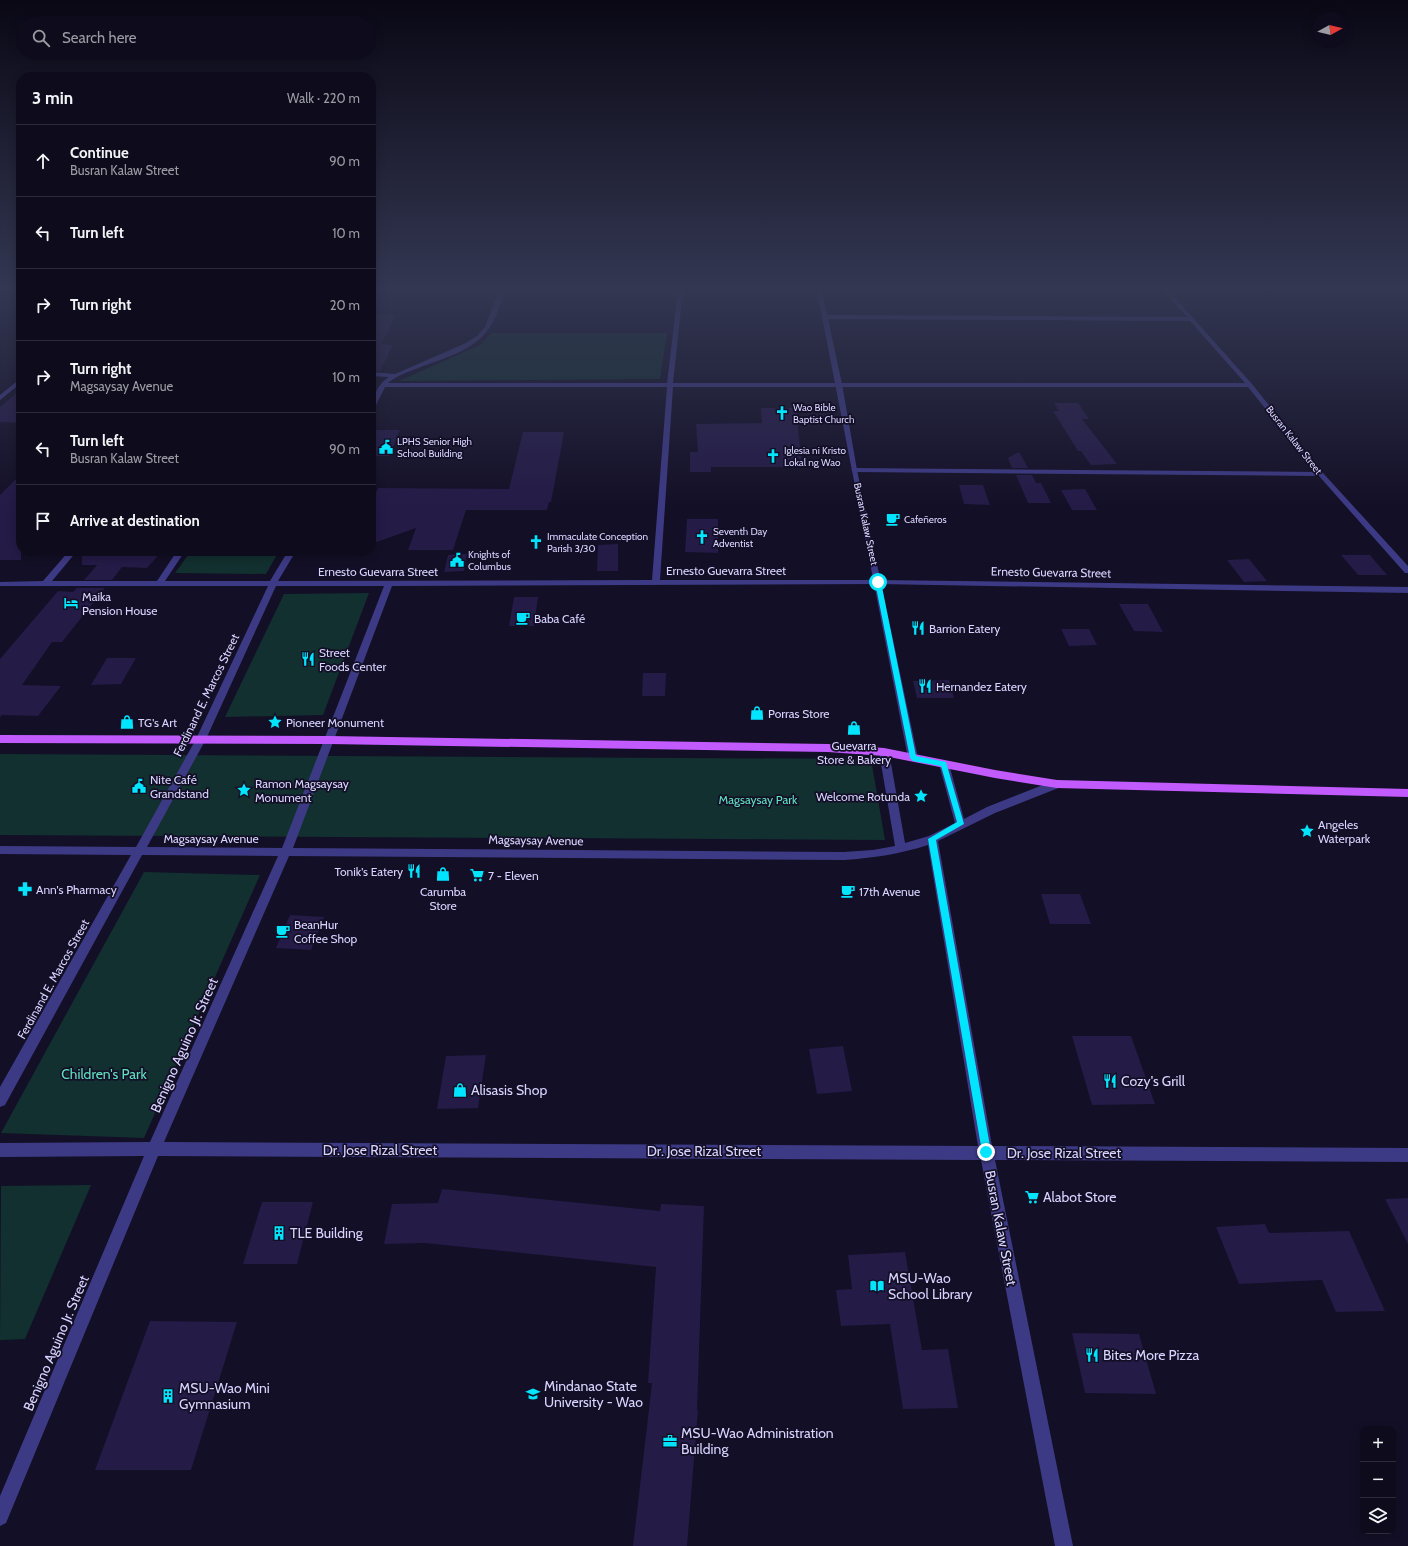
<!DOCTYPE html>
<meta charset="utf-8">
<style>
:root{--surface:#0e0b1c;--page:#171425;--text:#f1f3f6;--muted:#9b9ba3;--line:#2e2b3b}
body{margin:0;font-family:Cabin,sans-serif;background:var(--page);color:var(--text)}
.controls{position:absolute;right:12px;bottom:12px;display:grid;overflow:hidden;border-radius:8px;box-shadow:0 2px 10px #0003}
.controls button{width:36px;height:36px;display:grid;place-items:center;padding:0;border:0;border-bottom:1px solid var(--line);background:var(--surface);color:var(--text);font:20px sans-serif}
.compass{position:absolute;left:1312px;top:12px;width:36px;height:36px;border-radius:50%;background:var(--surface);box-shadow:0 2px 10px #0003;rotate:82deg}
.stop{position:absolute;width:12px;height:12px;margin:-9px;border:3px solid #00e5ff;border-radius:50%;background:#fff}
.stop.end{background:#00e5ff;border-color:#fff;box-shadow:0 1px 4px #0008}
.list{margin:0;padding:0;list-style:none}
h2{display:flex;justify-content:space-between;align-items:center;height:52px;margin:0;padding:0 16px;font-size:17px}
h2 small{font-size:13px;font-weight:400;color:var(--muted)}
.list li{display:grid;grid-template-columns:26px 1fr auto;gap:12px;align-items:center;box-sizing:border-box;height:72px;padding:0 16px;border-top:1px solid var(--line)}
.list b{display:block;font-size:15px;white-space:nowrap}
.list p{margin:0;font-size:13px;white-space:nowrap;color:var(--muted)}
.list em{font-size:13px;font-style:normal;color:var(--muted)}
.icon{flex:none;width:22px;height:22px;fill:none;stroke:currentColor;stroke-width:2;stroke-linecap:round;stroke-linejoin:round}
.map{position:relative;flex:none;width:1408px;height:1546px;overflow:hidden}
.search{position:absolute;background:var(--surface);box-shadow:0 2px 10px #0003;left:16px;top:16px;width:360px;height:44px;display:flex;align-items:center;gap:10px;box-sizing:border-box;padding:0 14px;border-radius:22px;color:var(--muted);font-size:15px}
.panel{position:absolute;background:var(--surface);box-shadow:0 2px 10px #0003;left:16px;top:72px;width:360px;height:484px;border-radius:16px}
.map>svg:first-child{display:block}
.green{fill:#12302f}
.building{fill:#241b47}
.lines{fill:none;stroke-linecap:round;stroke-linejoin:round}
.minor{fill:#3d3a85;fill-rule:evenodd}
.tertiary{fill:#3d3a85;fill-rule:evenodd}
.primary{fill:#c25bff;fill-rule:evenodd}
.route{fill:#00e5ff}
.labels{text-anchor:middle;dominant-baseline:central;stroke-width:3.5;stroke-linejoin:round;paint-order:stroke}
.far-poi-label{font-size:10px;fill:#d9d4ff;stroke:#130f26;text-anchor:start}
.far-street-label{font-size:10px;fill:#d9d4ff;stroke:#130f26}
.street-label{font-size:12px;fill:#d9d4ff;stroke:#130f26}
.poi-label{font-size:12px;fill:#d9d4ff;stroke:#130f26;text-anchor:start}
.park-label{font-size:12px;fill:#5fe0c0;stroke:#130f26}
.near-street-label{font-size:14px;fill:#d9d4ff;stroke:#130f26}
.near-park-label{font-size:14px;fill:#5fe0c0;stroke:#130f26}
.near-poi-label{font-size:14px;fill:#d9d4ff;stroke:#130f26;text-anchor:start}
</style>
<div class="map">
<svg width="1408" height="1546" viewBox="0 0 1408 1546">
<rect width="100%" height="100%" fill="#130f26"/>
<!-- green -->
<path class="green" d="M492,333H667L660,379L399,381L480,345Z
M191,551H279L266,574L175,573Z
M369,593L323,715L225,717L284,594Z
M0,754L871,759L885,840L0,835Z
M144,872L260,875L144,1138L1,1133Z
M91,1185L25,1339L0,1340L1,1186Z"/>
<!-- building -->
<path class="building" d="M371,315H396L381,344L393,345L380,371H371Z
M21,389V423L0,422V407Z
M1054,403H1078L1089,419H1082L1117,464L1091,465L1081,451H1078L1053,411H1059Z
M761,408H796L802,467H711V472H690V452H698L696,424L762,423Z
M371,430H400L389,456H371Z
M523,432H564L551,502H549L547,510H466L453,550H408L416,528L371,544V503L378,488L509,489Z
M1019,452L1028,468H1012L1008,458Z
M21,474V560H0V495Z
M1016,475H1032L1036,483H1041L1051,503H1028Z
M959,485H983L990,505L964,504Z
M1085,489L1097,510H1072L1061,490Z
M687,519H718V553L685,552Z
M618,544V571H597L598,545Z
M82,551H162L147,568L122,567L112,580H84L97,565H82Z
M467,554L464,571L444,572L448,555Z
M1341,555H1370L1387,575H1358Z
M1249,559L1267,581L1244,582L1227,560Z
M77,588H105L62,642H52L22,685L61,686L38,716L2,715L0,717V659L58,591L73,592Z
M514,597H538L534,626H509Z
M1119,604H1148L1163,632L1134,631Z
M1061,629H1089L1097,645L1069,646Z
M107,658H136L121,684L91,685Z
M643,673H666L665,696H642Z
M949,680L954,698H917L913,681Z
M1041,894H1080L1091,924H1050Z
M290,915L324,917L311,950L276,948Z
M1072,1036H1131L1155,1104L1092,1105Z
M843,1046L852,1091L817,1094L809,1049Z
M486,1055L478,1108L437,1109L446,1056Z
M442,1189L660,1211L661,1204L704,1206L697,1410H698L687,1546H633L652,1383H648L656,1267L425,1243L384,1244L392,1204L438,1203Z
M1408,1198V1244L1385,1199Z
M262,1202H313L297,1264H243Z
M1265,1224L1269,1233L1349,1231L1385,1311L1336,1312L1322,1280L1239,1284L1216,1227Z
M905,1252L922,1350L948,1349L958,1408L903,1409L890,1324L841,1326L836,1290L852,1289L848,1255Z
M150,1321L237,1322L191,1470H95Z
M1072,1333L1139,1334L1156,1394L1085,1393Z"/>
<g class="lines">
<!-- minor -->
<path class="minor" d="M499,291H505C500,302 498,315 491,325C478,349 445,358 421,367C411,371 397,375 388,383H667L678,291H683L673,383H1245L1190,321L824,319L821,317L824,315L1187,317L1163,291H1169L1252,384L1323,473L1408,566V573H1405L1319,476L854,472L851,470L854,468L1316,472L1248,387H673L660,580H878L1408,587V593L878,584L392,586L293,848L844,852L873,850L895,846L879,752L881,749H887L889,752L905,843L929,836L955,823L939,764L940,761H948L949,764L964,819L987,807L1053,781H1061L1062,784L1061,787L995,813L938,841L992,1146L1408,1148V1162L995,1160L1073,1546H1055L981,1160L158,1156L6,1523L0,1526V1496L144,1156L0,1157V1143L150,1142L278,856L142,855L5,1105L0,1107V1087L131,855L0,854V846L136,847L196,739L268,586H0V582L43,581L69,551H77L52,581H157L177,551H185L165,581H270L288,551H296L278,581L652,580L667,387H385L374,409L371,411C371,399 378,383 389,377L371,376V372L395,374L466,343L477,336L485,327ZM276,586H384L282,848L147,847L206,739ZM928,845L978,1146L164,1142L289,856L844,860C873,858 900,854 928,845Z
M21,378V383L0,400V395Z"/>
<!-- tertiary -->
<path class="tertiary" d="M817,291H822L842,384L857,470L918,758L916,761H910L908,758Z"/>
<!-- primary -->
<path class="primary" d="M0,735L329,736L828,744L884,748L995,770L1057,780L1408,789V797L1057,788L995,778L884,756L828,752L329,744L0,743Z"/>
</g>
<!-- sky -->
<linearGradient id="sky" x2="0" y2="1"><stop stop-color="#0a0815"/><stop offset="0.57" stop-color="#333752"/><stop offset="1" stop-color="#333752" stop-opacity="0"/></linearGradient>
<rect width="1408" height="507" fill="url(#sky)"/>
<!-- route -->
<path class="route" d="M878,580L881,582L916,756L946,762L964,824L936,840L991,1152L989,1155L986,1157L983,1155L982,1152L928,839L957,822L941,766L913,761L910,758L875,582Z"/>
<!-- icons -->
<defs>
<symbol id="church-bare" viewBox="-9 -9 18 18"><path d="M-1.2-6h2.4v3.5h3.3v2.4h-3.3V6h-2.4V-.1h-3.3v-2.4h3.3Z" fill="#00e5ff" stroke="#130f26" stroke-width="2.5" paint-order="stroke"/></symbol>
<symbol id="civic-bare" viewBox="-9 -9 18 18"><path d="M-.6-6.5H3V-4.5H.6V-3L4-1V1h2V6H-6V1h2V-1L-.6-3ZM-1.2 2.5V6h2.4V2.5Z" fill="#00e5ff" stroke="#130f26" stroke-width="2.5" paint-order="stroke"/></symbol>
<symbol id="cafe-bare" viewBox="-9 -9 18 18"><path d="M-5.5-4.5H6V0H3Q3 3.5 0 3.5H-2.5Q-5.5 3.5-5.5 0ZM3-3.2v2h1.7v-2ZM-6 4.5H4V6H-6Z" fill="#00e5ff" stroke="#130f26" stroke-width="2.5" paint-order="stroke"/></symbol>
<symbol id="hotel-bare" viewBox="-9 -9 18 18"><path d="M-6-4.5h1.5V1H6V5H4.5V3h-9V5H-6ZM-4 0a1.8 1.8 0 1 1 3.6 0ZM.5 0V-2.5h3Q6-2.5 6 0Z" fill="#00e5ff" stroke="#130f26" stroke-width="2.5" paint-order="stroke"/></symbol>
<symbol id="restaurant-bare" viewBox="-9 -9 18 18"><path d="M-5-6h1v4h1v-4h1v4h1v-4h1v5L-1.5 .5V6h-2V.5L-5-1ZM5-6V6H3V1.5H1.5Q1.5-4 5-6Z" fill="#00e5ff" stroke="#130f26" stroke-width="2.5" paint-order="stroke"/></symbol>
<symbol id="shop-bare" viewBox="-9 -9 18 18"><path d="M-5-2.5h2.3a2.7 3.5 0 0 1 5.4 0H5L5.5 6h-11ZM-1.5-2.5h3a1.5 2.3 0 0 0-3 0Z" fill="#00e5ff" stroke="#130f26" stroke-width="2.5" paint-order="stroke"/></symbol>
<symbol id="sight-bare" viewBox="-9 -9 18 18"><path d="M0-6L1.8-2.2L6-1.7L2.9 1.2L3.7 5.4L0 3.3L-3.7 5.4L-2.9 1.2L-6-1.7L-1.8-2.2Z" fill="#00e5ff" stroke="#130f26" stroke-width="2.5" paint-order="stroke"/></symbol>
<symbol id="supermarket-bare" viewBox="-9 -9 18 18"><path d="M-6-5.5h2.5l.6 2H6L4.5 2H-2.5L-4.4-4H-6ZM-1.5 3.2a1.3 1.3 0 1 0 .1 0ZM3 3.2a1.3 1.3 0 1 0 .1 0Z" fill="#00e5ff" stroke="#130f26" stroke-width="2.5" paint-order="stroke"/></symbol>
<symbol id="pharmacy-bare" viewBox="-9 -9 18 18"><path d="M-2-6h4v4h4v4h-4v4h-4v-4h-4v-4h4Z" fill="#00e5ff" stroke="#130f26" stroke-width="2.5" paint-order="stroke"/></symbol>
<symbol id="building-bare" viewBox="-9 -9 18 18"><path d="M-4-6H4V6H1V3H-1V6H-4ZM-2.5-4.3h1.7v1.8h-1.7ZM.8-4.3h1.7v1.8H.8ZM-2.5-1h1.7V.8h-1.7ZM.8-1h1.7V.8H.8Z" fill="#00e5ff" stroke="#130f26" stroke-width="2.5" paint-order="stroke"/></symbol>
<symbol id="library-bare" viewBox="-9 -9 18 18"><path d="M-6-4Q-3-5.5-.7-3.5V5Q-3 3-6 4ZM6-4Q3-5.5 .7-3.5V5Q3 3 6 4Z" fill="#00e5ff" stroke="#130f26" stroke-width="2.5" paint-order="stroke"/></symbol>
<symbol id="university-bare" viewBox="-9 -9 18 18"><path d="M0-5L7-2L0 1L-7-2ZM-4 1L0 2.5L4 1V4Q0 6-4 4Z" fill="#00e5ff" stroke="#130f26" stroke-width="2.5" paint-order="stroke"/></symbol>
<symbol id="office-bare" viewBox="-9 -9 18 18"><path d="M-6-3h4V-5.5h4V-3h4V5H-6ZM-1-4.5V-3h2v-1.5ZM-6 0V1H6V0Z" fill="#00e5ff" stroke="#130f26" stroke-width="2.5" paint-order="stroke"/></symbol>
</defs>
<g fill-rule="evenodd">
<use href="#church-bare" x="772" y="403" width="20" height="20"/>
<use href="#civic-bare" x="376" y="437" width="20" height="20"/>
<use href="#church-bare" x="763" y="446" width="20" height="20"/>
<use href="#cafe-bare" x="883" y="509" width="20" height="20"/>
<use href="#church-bare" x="692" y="527" width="20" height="20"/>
<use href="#church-bare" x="526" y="532" width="20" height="20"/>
<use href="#civic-bare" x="447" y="550" width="20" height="20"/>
<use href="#hotel-bare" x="61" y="593" width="20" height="20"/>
<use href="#cafe-bare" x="513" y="608" width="20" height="20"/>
<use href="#restaurant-bare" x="908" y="618" width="20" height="20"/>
<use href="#restaurant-bare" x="298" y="649" width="20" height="20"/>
<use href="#restaurant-bare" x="915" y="676" width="20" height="20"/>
<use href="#shop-bare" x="747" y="703" width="20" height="20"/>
<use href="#shop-bare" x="117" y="712" width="20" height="20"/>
<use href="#sight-bare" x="265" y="712" width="20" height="20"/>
<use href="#shop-bare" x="844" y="718" width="20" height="20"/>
<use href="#civic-bare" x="129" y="776" width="20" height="20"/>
<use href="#sight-bare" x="234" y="780" width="20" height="20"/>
<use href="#sight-bare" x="911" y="786" width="20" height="20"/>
<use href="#sight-bare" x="1297" y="821" width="20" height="20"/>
<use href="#restaurant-bare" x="404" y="861" width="20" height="20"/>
<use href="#shop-bare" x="433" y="864" width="20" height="20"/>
<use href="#supermarket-bare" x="467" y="865" width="20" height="20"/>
<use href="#pharmacy-bare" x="15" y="879" width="20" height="20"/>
<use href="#cafe-bare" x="838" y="881" width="20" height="20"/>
<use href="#cafe-bare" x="273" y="921" width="20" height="20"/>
<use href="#restaurant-bare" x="1100" y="1071" width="20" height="20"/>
<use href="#shop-bare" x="450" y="1080" width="20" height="20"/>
<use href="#supermarket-bare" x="1022" y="1187" width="20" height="20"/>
<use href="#building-bare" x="269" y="1223" width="20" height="20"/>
<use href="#library-bare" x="867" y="1276" width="20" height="20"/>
<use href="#restaurant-bare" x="1082" y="1345" width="20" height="20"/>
<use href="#university-bare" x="523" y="1384" width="20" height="20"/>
<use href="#building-bare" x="158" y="1386" width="20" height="20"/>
<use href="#office-bare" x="660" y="1431" width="20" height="20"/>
</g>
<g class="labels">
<!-- far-poi labels -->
<g class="far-poi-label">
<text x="793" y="407">Wao Bible<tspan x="793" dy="12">Baptist Church</tspan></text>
<text x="397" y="441">LPHS Senior High<tspan x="397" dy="12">School Building</tspan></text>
<text x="784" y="450">Iglesia ni Kristo<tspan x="784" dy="12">Lokal ng Wao</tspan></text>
<text x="904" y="519">Cafeñeros</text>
<text x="713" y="531">Seventh Day<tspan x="713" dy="12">Adventist</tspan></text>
<text x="547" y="536">Immaculate Conception<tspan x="547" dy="12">Parish 3/30</tspan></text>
<text x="468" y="554">Knights of<tspan x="468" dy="12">Columbus</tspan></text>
</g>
<!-- far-street labels -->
<g class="far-street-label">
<text transform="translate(1294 440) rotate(52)">Busran Kalaw Street</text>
<text transform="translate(866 524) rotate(78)">Busran Kalaw Street</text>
</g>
<!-- street labels -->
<g class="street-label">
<text x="726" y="570">Ernesto Guevarra Street</text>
<text x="378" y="571">Ernesto Guevarra Street</text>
<text transform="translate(1051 572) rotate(1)">Ernesto Guevarra Street</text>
<text transform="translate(206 695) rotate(-64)">Ferdinand E. Marcos Street</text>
<text x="211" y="838">Magsaysay Avenue</text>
<text transform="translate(536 840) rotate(1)">Magsaysay Avenue</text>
<text transform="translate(53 979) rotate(-61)">Ferdinand E. Marcos Street</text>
</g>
<!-- poi labels -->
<g class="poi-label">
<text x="82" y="596">Maika<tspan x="82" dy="14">Pension House</tspan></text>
<text x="534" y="618">Baba Café</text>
<text x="929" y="628">Barrion Eatery</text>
<text x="319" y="652">Street<tspan x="319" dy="14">Foods Center</tspan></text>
<text x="936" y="686">Hernandez Eatery</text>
<text x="768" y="713">Porras Store</text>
<text x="138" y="722">TG's Art</text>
<text x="286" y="722">Pioneer Monument</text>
<text x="854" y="745" text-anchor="middle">Guevarra<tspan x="854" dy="14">Store &amp; Bakery</tspan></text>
<text x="150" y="779">Nite Café<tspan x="150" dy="14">Grandstand</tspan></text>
<text x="255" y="783">Ramon Magsaysay<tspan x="255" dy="14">Monument</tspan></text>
<text x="910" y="796" text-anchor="end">Welcome Rotunda</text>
<text x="1318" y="824">Angeles<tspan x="1318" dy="14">Waterpark</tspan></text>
<text x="403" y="871" text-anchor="end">Tonik's Eatery</text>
<text x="488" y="875">7 - Eleven</text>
<text x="36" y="889">Ann's Pharmacy</text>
<text x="443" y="891" text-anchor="middle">Carumba<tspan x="443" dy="14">Store</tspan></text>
<text x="859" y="891">17th Avenue</text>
<text x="294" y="924">BeanHur<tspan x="294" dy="14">Coffee Shop</tspan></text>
</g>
<!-- park labels -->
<g class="park-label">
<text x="758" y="799">Magsaysay Park</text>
</g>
<!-- near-street labels -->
<g class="near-street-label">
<text transform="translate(184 1045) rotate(-66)">Benigno Aguino Jr. Street</text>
<text x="380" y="1150">Dr. Jose Rizal Street</text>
<text x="704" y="1151">Dr. Jose Rizal Street</text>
<text x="1064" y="1153">Dr. Jose Rizal Street</text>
<text transform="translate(1001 1228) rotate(79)">Busran Kalaw Street</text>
<text transform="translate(56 1343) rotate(-67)">Benigno Aguino Jr. Street</text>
</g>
<!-- near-park labels -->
<g class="near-park-label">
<text x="104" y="1074">Children's Park</text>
</g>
<!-- near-poi labels -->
<g class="near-poi-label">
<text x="1121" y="1081">Cozy's Grill</text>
<text x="471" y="1090">Alisasis Shop</text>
<text x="1043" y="1197">Alabot Store</text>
<text x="290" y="1233">TLE Building</text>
<text x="888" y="1278">MSU-Wao<tspan x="888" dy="16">School Library</tspan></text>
<text x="1103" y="1355">Bites More Pizza</text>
<text x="544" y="1386">Mindanao State<tspan x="544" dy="16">University - Wao</tspan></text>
<text x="179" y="1388">MSU-Wao Mini<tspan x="179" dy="16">Gymnasium</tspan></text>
<text x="681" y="1433">MSU-Wao Administration<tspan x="681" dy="16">Building</tspan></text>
</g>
</g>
</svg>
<div class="controls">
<button>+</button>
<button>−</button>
<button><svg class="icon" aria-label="layers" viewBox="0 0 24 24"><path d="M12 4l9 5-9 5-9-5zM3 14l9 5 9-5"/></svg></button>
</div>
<svg class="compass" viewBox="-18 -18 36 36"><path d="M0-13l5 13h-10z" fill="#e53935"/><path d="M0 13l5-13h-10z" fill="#9b9ba3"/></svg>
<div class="stop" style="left:878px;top:582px"></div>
<div class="stop end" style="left:986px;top:1152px"></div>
<div class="search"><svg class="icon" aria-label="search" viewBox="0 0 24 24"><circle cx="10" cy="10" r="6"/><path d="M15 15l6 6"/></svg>Search here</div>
<section class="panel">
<h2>3 min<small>Walk · 220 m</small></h2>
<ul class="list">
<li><svg class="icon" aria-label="ahead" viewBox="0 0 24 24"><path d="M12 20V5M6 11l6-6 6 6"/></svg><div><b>Continue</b><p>Busran Kalaw Street</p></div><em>90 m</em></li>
<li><svg class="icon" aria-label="left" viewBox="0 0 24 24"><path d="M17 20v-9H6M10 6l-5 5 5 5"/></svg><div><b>Turn left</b></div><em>10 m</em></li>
<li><svg class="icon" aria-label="right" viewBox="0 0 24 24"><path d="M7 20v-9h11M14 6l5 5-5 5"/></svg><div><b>Turn right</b></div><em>20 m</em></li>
<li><svg class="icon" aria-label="right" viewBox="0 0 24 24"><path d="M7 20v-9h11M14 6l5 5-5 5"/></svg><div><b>Turn right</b><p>Magsaysay Avenue</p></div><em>10 m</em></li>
<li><svg class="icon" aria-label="left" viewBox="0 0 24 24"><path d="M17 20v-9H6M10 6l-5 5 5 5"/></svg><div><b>Turn left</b><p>Busran Kalaw Street</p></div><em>90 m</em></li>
<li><svg class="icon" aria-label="arrive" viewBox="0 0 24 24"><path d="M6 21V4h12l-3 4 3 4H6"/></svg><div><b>Arrive at destination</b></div></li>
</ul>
</section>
</div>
